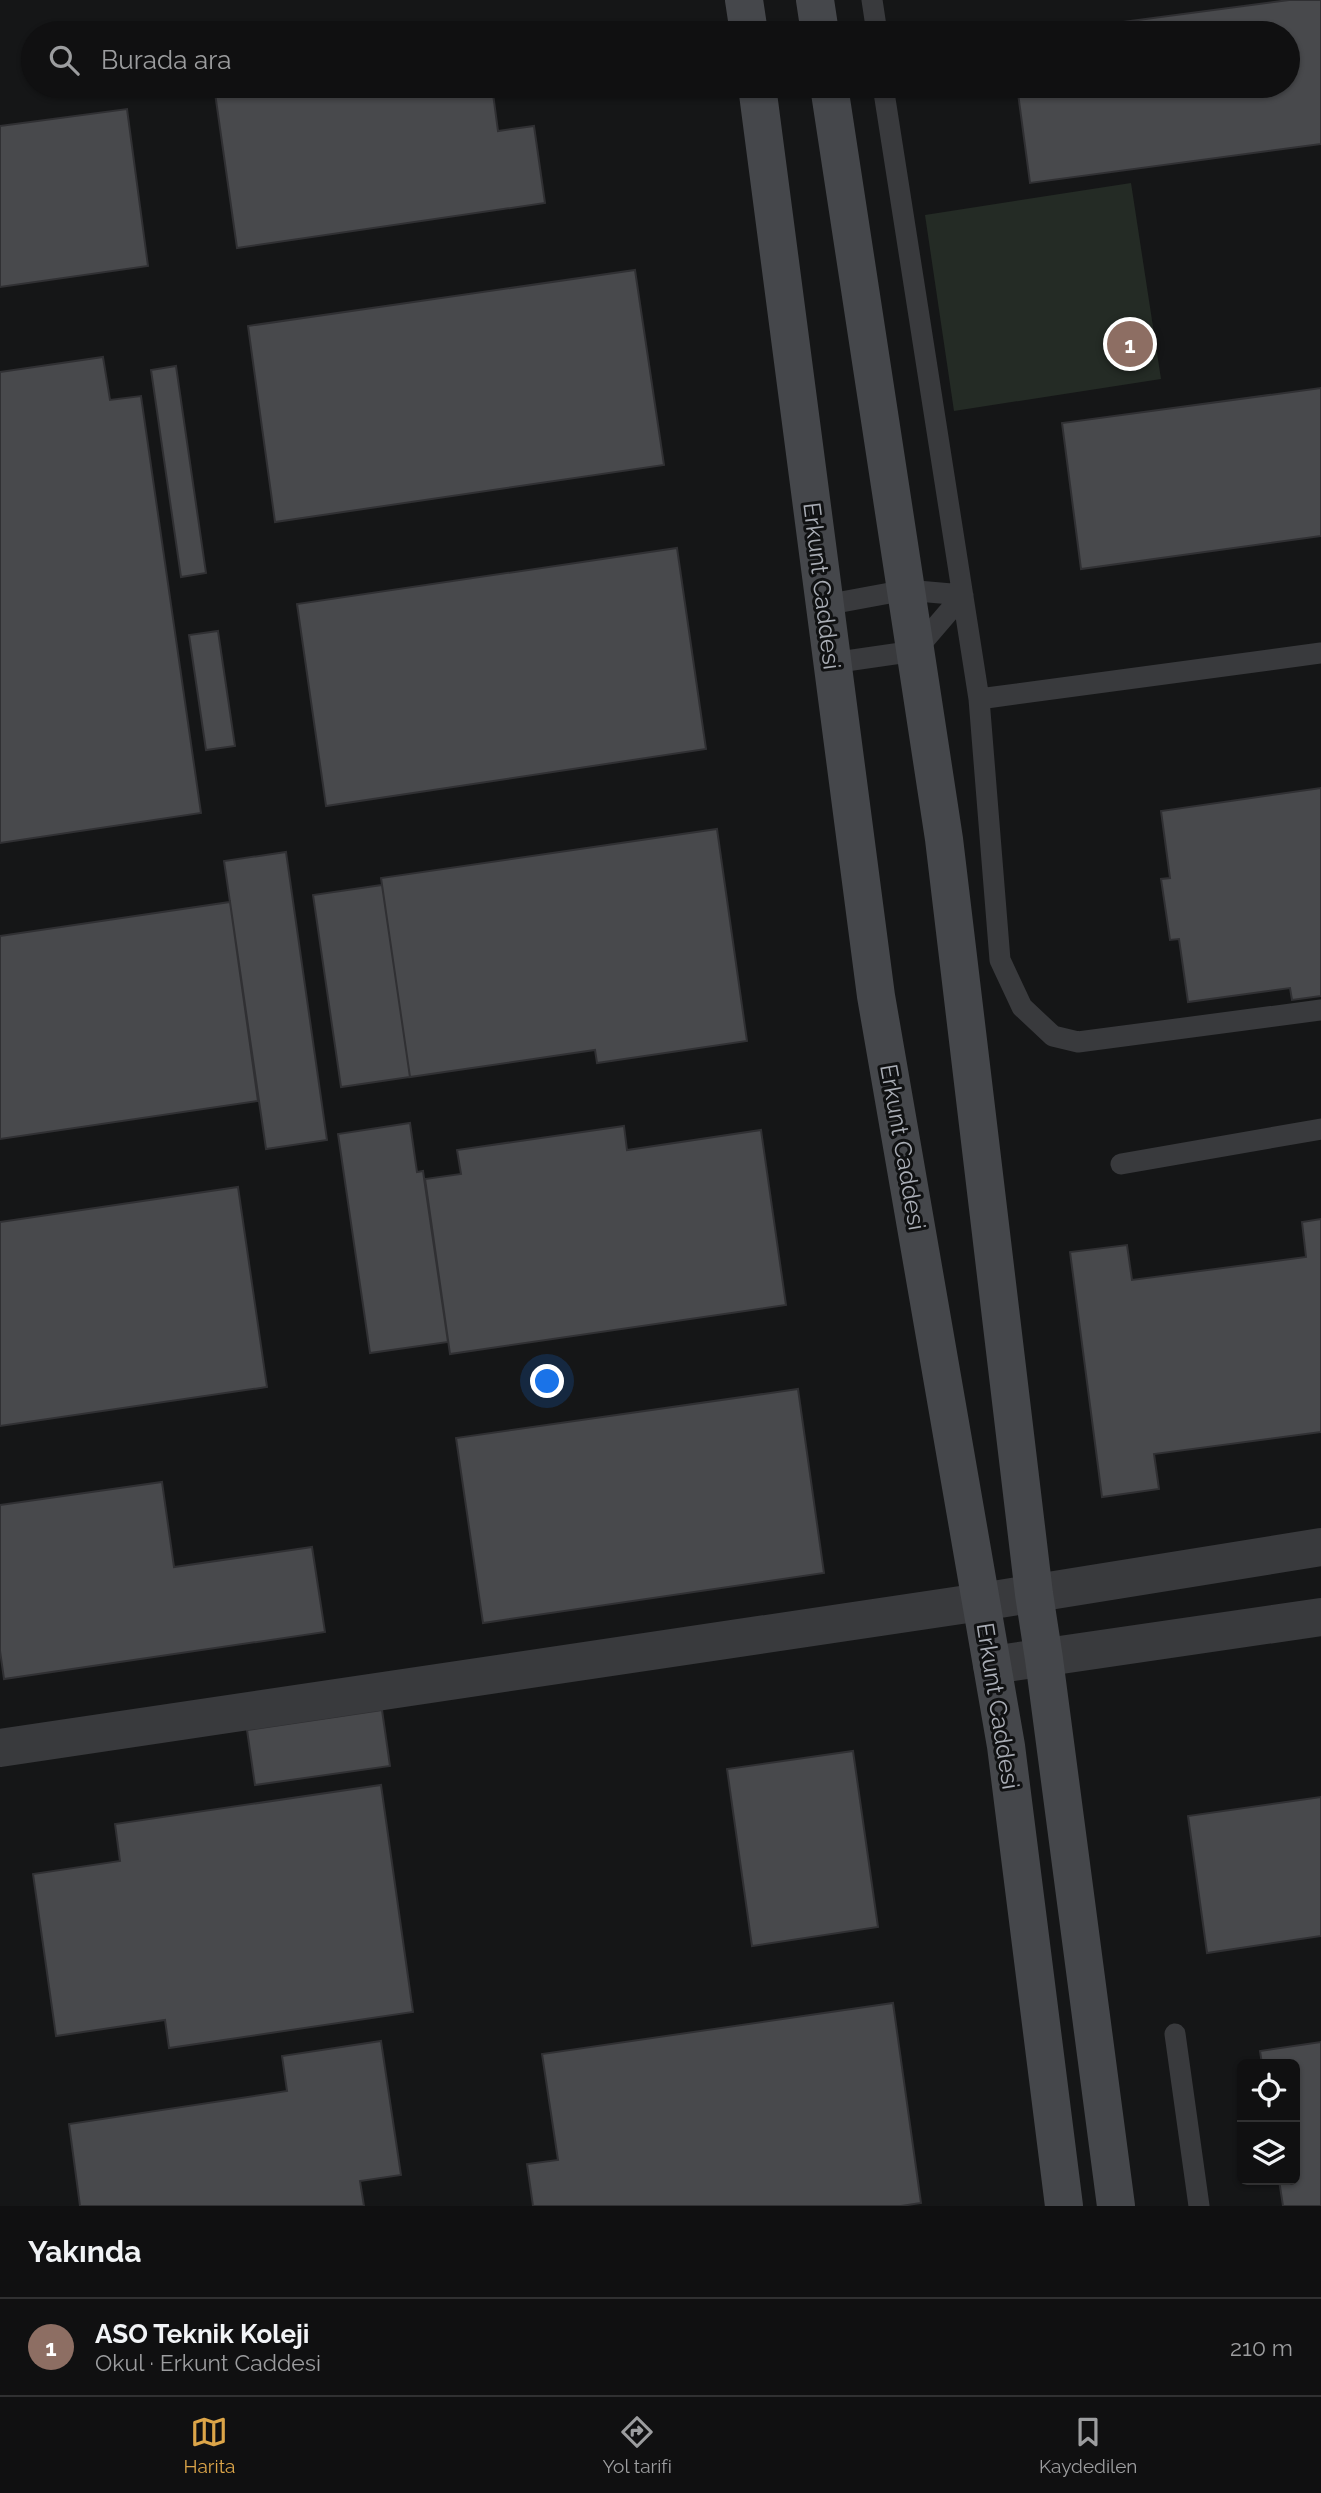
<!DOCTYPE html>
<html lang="tr">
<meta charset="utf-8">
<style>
:root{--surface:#101011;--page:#19191a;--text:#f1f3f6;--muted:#9c9d9f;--line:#303031;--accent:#dca549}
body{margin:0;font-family:Raleway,sans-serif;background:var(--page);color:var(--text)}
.controls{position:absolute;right:21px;bottom:21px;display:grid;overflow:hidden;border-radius:10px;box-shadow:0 2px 5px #0004}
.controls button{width:63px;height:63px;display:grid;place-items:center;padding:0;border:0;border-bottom:2px solid var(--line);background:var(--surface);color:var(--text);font:35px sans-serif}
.you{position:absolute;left:548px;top:1382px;width:24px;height:24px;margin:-18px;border:5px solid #fff;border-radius:50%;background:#1a73e8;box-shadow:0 0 0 10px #1a73e833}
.badge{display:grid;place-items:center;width:46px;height:46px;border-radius:50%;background:var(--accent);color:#fff;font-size:23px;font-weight:700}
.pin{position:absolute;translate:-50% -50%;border:4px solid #fff;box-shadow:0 2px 7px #0006}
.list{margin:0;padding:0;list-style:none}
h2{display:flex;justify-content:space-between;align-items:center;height:91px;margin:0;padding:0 28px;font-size:30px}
h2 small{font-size:23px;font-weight:400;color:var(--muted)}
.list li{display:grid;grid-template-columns:46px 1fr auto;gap:21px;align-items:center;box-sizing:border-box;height:98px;padding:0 28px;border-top:2px solid var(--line)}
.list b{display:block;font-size:26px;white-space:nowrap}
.list p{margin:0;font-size:23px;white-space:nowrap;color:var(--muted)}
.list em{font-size:23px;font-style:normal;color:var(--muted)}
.icon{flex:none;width:38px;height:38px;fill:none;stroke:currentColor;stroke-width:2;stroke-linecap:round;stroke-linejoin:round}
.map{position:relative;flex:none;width:1321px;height:2206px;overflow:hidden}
.search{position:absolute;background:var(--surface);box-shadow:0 2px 5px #0004;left:21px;right:21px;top:21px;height:77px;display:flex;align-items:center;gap:18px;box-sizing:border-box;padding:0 24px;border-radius:38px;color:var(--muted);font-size:26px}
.sheet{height:189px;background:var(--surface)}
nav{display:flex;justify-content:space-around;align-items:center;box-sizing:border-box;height:98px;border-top:2px solid var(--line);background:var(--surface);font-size:19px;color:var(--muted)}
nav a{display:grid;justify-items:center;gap:4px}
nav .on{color:var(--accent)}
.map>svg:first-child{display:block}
.pitch{fill:#242b25}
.building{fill:#48494c;stroke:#303033;stroke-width:2}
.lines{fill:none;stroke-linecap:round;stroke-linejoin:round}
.lane{stroke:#393a3d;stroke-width:21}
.street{stroke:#393a3d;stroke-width:38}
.secondary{stroke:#45474b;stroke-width:38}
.labels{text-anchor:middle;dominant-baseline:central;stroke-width:6;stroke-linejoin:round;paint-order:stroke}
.street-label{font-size:24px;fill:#a9adb5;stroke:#101112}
</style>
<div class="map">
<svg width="1321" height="2206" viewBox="0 0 1321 2206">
<rect width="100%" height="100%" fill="#151617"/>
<!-- pitch -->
<path class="pitch" d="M1131,183L1161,379L954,411L925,215Z"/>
<!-- building -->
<path class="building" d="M1289,0H1321V144L1030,183L1017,86H1288V33H1040Z
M214,86H492L498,131L534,126L545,203L237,248Z
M127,109L148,266L0,287V126Z
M635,270L664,465L275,522L248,326Z
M103,357L110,400L141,396L201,813L0,843V372Z
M176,366L206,573L181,577L151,370Z
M1321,388V536L1081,569L1062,423Z
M677,548L706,749L326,806L297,604Z
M218,631L235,746L206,750L189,635Z
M1321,788V996L1292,1000L1290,988L1188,1002L1179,939L1170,940L1161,879L1170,878L1161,811Z
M717,829L747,1041L597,1063L595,1050L410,1077L381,878Z
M286,852L327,1140L266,1149L224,861Z
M382,885L410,1077L341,1087L313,895Z
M230,902L258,1101L0,1139V936Z
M410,1123L417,1172L423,1171L448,1342L370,1353L338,1134Z
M624,1126L627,1150L761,1130L786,1305L450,1354L425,1179L461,1174L457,1150Z
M238,1187L267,1387L0,1426V1222Z
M1321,1219V1432L1154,1454L1159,1489L1102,1497L1070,1252L1127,1245L1132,1280L1306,1257L1302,1222Z
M798,1389L824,1573L483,1623L456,1438Z
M162,1482L174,1567L312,1547L325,1632L4,1679L0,1651V1505Z
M382,1710L390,1766L255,1785L247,1730Z
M853,1751L878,1927L752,1946L727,1769Z
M381,1785L413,2012L169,2048L165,2020L56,2036L33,1874L120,1861L115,1824Z
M1321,1797V1936L1207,1953L1188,1816Z
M893,2003L921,2203L901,2206H533L527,2164L558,2160L542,2054Z
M381,2041L401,2175L360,2181L364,2206H80L69,2124L287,2091L282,2056Z
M1321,2042V2206H1283L1279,2180H1295V2064H1262L1260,2051Z"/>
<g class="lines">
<!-- lane -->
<path class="lane" d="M872,0L877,33
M883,86L979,699L1000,960L1022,1007L1053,1036L1078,1042L1321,1010
M825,605L906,590L963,595
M832,663L915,651L963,595
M979,699L1321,653
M1121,1164L1321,1129
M1175,2034L1199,2206"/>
<!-- street -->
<path class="street" d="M992,1665L1321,1617
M0,1748L981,1602L1321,1547"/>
<!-- secondary -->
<path class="secondary" d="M744,0L749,33
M815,0L820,33
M757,86L876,996L1006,1746L1064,2206
M829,86L944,839L1034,1594L1044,1659L1116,2206"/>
</g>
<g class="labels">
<!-- street labels -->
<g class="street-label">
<text transform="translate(822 586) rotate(83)">Erkunt Caddesi</text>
<text transform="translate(903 1147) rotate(80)">Erkunt Caddesi</text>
<text transform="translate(998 1706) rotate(81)">Erkunt Caddesi</text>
</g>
</g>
</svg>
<div class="controls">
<button><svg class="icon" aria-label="locate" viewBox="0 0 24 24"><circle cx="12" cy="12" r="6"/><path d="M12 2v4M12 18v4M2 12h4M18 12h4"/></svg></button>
<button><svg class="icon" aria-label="layers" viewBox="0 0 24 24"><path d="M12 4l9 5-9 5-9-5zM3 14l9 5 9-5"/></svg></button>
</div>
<div class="you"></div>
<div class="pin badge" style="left:1130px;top:344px;background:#8d6e63">1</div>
<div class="search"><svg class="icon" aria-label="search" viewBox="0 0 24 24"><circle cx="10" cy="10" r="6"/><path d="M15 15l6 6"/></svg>Burada ara</div>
</div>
<section class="sheet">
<h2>Yakında<small></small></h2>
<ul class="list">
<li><span class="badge" style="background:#8d6e63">1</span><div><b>ASO Teknik Koleji</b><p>Okul · Erkunt Caddesi</p></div><em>210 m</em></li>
</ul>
</section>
<nav>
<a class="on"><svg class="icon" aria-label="map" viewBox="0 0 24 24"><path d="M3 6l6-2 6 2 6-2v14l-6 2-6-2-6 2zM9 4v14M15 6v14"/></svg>Harita</a>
<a><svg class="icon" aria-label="directions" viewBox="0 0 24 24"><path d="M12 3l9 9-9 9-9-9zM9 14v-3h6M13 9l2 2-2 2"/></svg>Yol tarifi</a>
<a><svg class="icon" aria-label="saved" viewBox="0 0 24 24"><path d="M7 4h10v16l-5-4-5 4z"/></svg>Kaydedilen</a>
</nav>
